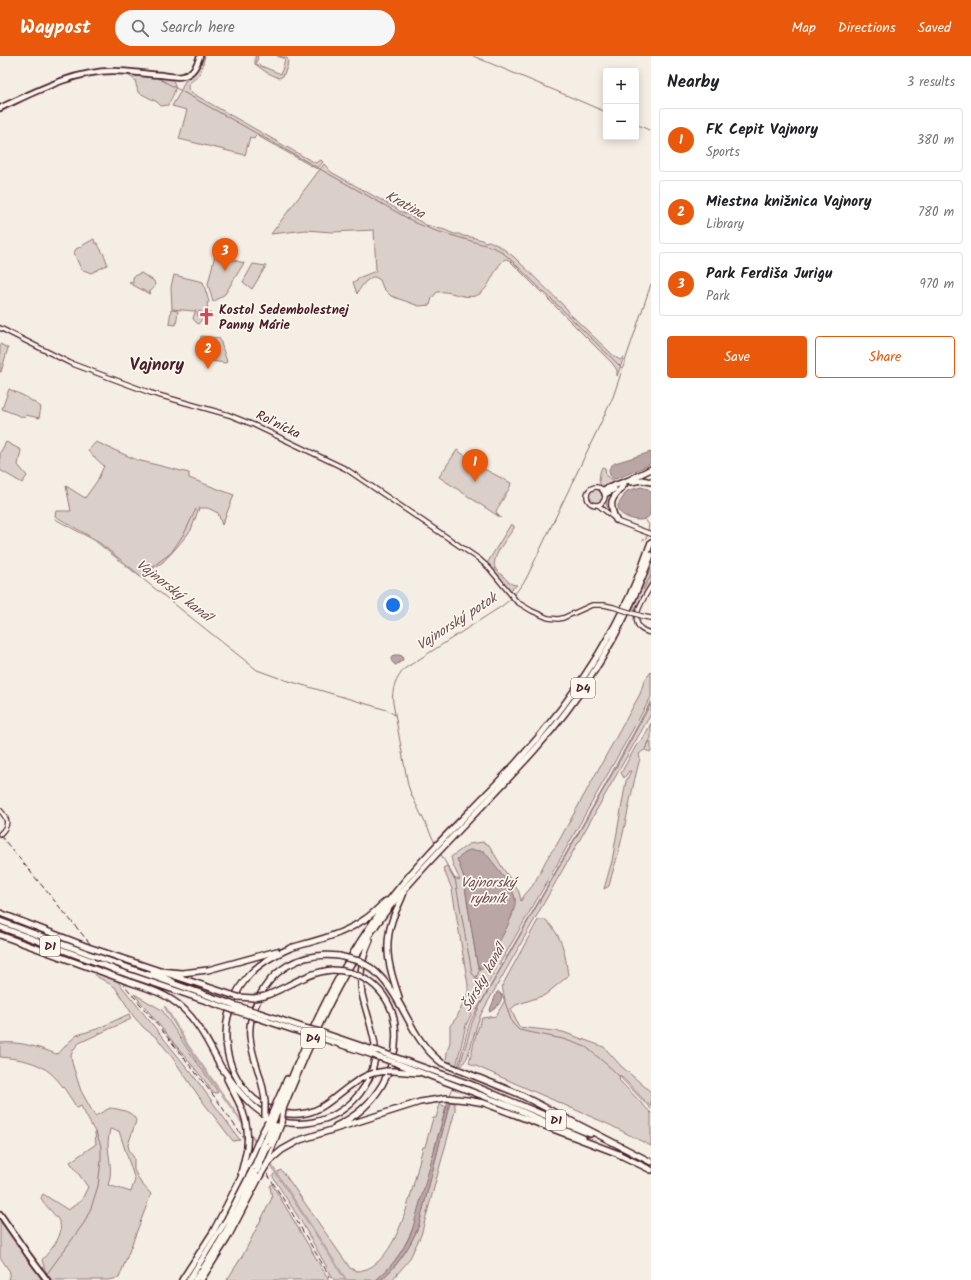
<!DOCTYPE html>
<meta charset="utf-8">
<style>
:root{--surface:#fff;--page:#f6f6f6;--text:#202124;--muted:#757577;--line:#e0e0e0;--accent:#ea580c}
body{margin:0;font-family:Kalam,sans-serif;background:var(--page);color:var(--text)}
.controls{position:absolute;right:12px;top:12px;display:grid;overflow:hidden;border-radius:4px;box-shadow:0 2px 10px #0003}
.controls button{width:36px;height:36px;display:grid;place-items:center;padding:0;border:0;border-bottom:1px solid var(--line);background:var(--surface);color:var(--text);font:20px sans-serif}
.you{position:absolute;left:393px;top:549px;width:14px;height:14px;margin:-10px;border:3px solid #fff;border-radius:50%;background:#1a73e8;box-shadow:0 0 0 6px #1a73e833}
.badge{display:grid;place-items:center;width:26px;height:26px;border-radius:50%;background:var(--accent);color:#fff;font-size:13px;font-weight:700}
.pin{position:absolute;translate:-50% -33px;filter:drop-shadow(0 1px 2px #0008)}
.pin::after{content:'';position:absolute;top:21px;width:14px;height:12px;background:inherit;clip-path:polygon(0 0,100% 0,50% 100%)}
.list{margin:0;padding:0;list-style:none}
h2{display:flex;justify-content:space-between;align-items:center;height:52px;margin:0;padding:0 16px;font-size:17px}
h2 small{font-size:13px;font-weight:400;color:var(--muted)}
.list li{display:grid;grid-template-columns:26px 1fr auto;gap:12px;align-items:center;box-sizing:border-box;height:64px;margin:0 8px 8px;padding:0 8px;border:1px solid var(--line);border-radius:4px}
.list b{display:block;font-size:15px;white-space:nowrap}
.list p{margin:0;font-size:13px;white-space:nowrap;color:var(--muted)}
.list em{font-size:13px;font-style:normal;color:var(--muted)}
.actions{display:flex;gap:8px;padding:12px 16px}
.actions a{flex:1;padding:9px 0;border:1px solid var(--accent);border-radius:4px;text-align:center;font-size:14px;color:var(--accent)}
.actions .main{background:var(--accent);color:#fff}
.icon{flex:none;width:22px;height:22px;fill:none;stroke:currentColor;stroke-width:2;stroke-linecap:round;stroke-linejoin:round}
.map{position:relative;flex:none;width:651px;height:1224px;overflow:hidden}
header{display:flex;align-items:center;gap:24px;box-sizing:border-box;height:56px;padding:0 20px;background:var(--accent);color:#fff}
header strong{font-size:19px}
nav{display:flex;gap:22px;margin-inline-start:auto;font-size:14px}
.search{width:280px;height:36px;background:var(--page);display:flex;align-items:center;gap:10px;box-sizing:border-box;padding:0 14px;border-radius:22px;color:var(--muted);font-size:15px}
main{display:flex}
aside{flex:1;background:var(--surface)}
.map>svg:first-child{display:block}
.green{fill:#dbd0c9;stroke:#92787a;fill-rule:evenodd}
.water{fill:#baa7a5;stroke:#8d7174}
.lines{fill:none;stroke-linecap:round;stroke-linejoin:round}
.stream{stroke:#8d7174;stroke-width:1}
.canal{stroke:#baa7a5;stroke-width:2.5}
.minor-casing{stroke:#4a1f2b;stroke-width:6}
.major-casing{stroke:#4a1f2b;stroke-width:8}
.highway-casing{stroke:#4a1f2b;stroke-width:8}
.minor{stroke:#fbf7ec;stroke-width:3.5}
.major{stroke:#fbf7ec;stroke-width:4.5}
.highway{stroke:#fbf7ec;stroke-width:5}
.rail{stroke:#4a1f2b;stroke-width:1;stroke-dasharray:6 3;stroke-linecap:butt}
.minor-bridge-casing{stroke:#4a1f2b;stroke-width:6;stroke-linecap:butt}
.highway-bridge-casing{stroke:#4a1f2b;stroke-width:8;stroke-linecap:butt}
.minor-bridge{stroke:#fbf7ec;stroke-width:3.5}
.highway-bridge{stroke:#fbf7ec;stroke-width:5}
.labels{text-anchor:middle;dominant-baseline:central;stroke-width:3.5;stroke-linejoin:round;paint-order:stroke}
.shield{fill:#fbf7ec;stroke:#7f6065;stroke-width:1}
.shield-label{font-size:12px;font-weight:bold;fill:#4a1f2b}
.poi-label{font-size:13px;font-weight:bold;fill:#4a1f2b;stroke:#fbf7ec;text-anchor:start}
.street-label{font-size:13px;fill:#4a1f2b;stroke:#fbf7ec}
.water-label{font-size:14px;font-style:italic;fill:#714f56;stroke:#fbf7ec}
.district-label{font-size:17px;font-weight:bold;fill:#4a1f2b;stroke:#fbf7ec}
</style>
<header>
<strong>Waypost</strong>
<div class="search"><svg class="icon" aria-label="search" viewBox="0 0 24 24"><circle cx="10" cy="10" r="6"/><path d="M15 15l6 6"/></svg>Search here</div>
<nav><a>Map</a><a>Directions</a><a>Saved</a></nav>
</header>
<main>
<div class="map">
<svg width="651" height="1224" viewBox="0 0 651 1224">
<rect width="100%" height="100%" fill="#f4eee4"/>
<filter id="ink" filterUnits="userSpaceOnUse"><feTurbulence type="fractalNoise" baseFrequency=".025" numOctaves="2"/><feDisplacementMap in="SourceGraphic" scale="8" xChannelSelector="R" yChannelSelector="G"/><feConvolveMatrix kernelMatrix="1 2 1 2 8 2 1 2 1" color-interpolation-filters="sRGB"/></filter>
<g filter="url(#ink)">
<!-- green -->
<path class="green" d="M202,0H205C203,6 202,14 199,19C194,25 184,27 190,36L306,102L316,107L321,104L323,106L317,113L256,79L254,83L250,81L245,99L179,83L187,54L172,50L179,38L185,25L194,18L198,12Z
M255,0H258L256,8L281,18L285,3L277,0L286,1L288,4L287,11L283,20L279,22L266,16L255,8Z
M128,19L169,22C181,28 172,41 168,49L161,50L157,46L138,36L135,24Z
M324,108L331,116L397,153L399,155L409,159L426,169L445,174L454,178H459L463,180L471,181L482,184L484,186L489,185L501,191L514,201L567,253L570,258L615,301L620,304L624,301L617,320V314L612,307L509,204L505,203C493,212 490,236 475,240C463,243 450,234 437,236L432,242L430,249L419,250L391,240L383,232L380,224L375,221H372L365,226L359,234L357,238L353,226L357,225L358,222L376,215L374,174L332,176L306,174L271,178Z
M94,183L95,187H97C101,194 107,202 107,209L91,217L81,213L74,197L76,193Z
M215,199L244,207L225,238L213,246L208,228Z
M253,208L266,210L252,233L243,226Z
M141,217L154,225C156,230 154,233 149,236L151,237L150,238L129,227L130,225L133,227V222L134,220Z
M174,219L203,226L209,246L207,247L208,254L213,261H211L199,255L197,258L199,261L200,260L203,262L198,268L193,263L194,259L196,254L194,255L172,253L171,231Z
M171,254L178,255L176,269L169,268Z
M201,280L219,282L220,284L227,306L225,307L200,303L198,302Z
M0,288L8,292L1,316H0Z
M9,333L26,341L41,351L39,362L26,359L25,362L2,353Z
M6,386L21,394L18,409L27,420L22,427L0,414V397Z
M96,386L137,404L189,417V422L234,439L222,469L218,457L208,452H199L191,474L177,491L163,506L141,520L96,484L55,460L56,455H71L66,430L85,442L97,425L104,410L88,395Z
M457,394L486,414L511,427L510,431L496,455L497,458L501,462L439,421Z
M602,411L605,412L606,420L617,426C613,427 608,430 604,430C596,431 600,415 602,411Z
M589 440a7 7 0 1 1 14 0a7 7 0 1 1-14 0Z
M616,434C611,442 608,448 611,457C603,445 604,442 616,434Z
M511,468L514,470V472C508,481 491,501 495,512C497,516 501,518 504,521C508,525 510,529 517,529L508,536L486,509Z
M651,512V526L634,554H632Z
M651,616V641L555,812L477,947L466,969L456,1011L450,1008L451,1005L449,1008L446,1006L447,996L450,986V970L457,961L463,948L468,936V929L452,833L443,812L447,810L453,822L460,824L453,809L451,801L469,788L483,786L489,789L502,811L519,836L521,845C524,838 529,835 533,829C541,816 546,801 556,790L640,638L644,625ZM458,803L497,813L508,827L515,843L512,860L486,910L479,913L477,907L465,831L466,827Z
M651,647V658L639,679L481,958C475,972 473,985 468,999C466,1005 462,1007 461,1014L459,1013L472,967L479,951L613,717Z
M651,667V682L645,693L650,685L651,686V696L644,694L639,698L640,702C632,731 628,758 621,786C618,801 612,816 609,830L604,833L612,805L626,725L631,715H629L624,722L621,717L636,690L644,681Z
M538,864H546C563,882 565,896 568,920L545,939L516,949L511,953L519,971L563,976L604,991L621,1010L651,1036V1051L620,1019L619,1024L651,1057V1090L610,1069L469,1007L476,978L482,962L496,960L505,944L502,930Z
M96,916L115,922L193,1019L240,1084L233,1085L200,1042L172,1001L157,982L144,972L134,961L115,931L96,920L95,919Z
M134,938L162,954L186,991L218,1036L217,1037L212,1036L205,1025Z
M129,958L131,963L79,987L73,994L71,1000L72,1007L81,1035L95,1060L110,1052C118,1053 134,1055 136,1065L128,1089L129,1094L134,1102V1114L141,1127L151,1138L119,1222L108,1224H51L45,1214L42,1204C51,1193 68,1177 57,1162C52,1155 45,1150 41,1142L43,1138L68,1154L81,1145L88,1131L70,1106L96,1088L95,1076L81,1050L77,1052C54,1015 45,1005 0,1001V987C18,985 39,991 56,998L59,997L69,986L77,979L97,973ZM110,1073L119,1075L135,1124L131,1136L108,1129C113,1115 109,1104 108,1090C108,1084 109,1078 110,1073Z
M450,1046L455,1047V1055L421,1179L409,1204L392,1224H381C399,1208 410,1191 419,1169Z
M440,1048L446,1051C442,1066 437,1082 433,1098C422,1143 415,1193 376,1224H334L302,1167L273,1121V1119L281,1114L286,1120L350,1212C352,1213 356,1215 358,1215C361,1215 365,1213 367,1213C401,1199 414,1124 423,1091H425L433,1062H436Z
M272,1128L329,1224H227L243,1199L272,1142L270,1130Z
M0,1165L40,1221L42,1224H8L10,1216L0,1201Z"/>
<!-- water -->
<path class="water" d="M651,396V407L644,411L616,423C610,422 609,418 609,413L611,410L615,407Z
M641,431L648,433L651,436C651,442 651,452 650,458C646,469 624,463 619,455C618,453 618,451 618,449L627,435Z
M394,599H399L402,600L403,604L396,609C393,608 391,605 391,602Z
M469,794L484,795C493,807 512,828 515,842C518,857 493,896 486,910L480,913L477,907L465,831L466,827L457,803Z
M497,936L502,940C501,947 495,954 489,956Z
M448,1045L450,1046L419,1169C410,1191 399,1208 381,1224H376C392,1211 404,1194 412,1175Z"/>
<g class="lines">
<!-- stream -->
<path class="stream" d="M473,0L606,56
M158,22L416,167L433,174L492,191L499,194L508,201L622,312
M636,68L651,75
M55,463L94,484L257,614L279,622
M645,463L649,469L648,475
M643,484L646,482L648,478
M140,520L171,497L185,476L196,453
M643,534L651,519
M514,539L526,523L606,356L613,341L651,228
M282,623L387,654L395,659
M435,787L411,738L408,729L393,647C391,634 396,623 404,613L502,550L512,542
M440,797L455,823L472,917L476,922L482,925
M476,922L480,913
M498,935L503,940L512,967L519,974L563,983L586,991L612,1013L651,1053
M458,1011L469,969L473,960L603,733L651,645
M455,1021L457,1014
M450,1040L453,1030
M46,1219L84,1167L91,1152L98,1130L101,1104V1090L96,1076"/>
<!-- canal -->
<path class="canal" d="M165,951L188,990L246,1072
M249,1076L261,1094
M269,1106L346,1224"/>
<defs>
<path id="minor" d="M0,272L70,307L151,337L229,359L254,369L346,413L479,503L489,512L517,546L532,555L548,562L558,563L563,562L592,549H604L613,551
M587 440a9 9 0 1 1 18 0a9 9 0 1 1-18 0Z
M598,449L619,466L651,478
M651,530C643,544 623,571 651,577
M645,561L651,562
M0,754C8,763 10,769 0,778"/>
<path id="major" d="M0,52C35,36 73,15 113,15C129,15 146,18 162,19C169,20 177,22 183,20C193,18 197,9 200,0
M0,1158L29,1200L47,1224"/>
<path id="highway" d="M631,426L642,424L651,426
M603,434L629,424L651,413
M605,438L614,433
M616,464C608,446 611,443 624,429
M0,857L88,891
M0,865L95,900
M0,871L101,908
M0,879L105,917
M293,891C276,898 260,906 248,920C234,937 226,957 226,979C225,1022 260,1066 306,1057C330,1052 345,1028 368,1019
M290,892C315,885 341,879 362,865C371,860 378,852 386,845
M106,897L232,939
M112,906L229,947
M371,912C405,939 407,981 442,1007L519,1038L651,1106
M118,915L227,952
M160,915L182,917L208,914L277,895
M153,916L173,926
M124,924C140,930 158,934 172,944C195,958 209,988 221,1011
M265,940C287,932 307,916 332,914
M238,941L254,942
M399,941C390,915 383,893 392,865C395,855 401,846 404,836
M234,949L250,954
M233,954L249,959
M257,956L308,973
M255,961L306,978
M320,976L373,994
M318,981L373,999
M378,995L391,1000
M378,1001L390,1005
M397,1002L470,1028L590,1078
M396,1007L507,1049L583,1082
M219,1008C242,1040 262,1072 307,1067C324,1065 340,1058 353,1045C370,1028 380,1003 373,979C370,965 365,952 362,938C359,920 362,901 370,884
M393,1015L418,1017
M374,1017L386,1015
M227,1023L239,1047
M265,1046C264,1024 252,1004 250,981C249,971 251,961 255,951C268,914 300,895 339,900
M275,1050L287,1023
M279,1052C295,1013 311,973 331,936C349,902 370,868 394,838C431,791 476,751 516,707C574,643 624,568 651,486
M283,1053C312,982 343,909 392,848C438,792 491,744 538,690C577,646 609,596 633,543C639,529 646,514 651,499
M336,1070C375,1052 400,1012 395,969C393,952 384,936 370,926
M261,1079L269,1064
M265,1085L273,1066
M268,1090L277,1067
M618,1098L651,1114
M266,1107L281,1068
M266,1110L275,1100L282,1094L300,1084L420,1046L446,1042L467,1044L484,1047L619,1098
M241,1117L245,1101
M182,1224L213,1176L250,1104
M189,1224L227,1163L254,1111
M195,1224C219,1190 239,1153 257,1115
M201,1224L227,1183L260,1120"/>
</defs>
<!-- minor casing -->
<use href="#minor" class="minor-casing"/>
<!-- major casing -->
<use href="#major" class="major-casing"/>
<!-- highway casing -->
<use href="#highway" class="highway-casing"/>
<!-- minor -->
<use href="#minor" class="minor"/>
<!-- major -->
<use href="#major" class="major"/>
<!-- highway -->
<use href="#highway" class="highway"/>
<!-- rail -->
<path class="rail" d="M0,779L174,989L217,1044L252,1094L289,1152L332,1224"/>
<defs>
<path id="minor-bridge" d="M613,551L645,561"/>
<path id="highway-bridge" d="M88,891L106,897
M95,900L112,906
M339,900L359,905L371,912
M101,908L118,915
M332,914C346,914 358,918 370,926
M105,917L124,924
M232,939L238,941
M254,942L265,940
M229,947L234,949
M227,952L233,954
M250,954L257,956
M249,959L255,961
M308,973L320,976
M306,978L318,981
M373,994L378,995
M373,999L378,1001
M391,1000L397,1002
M390,1005L396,1007
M386,1015H393
M368,1019L374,1017
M239,1047C248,1065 250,1082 245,1101
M265,1062V1046
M269,1064L275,1050
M273,1066L279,1052
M281,1068L283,1053
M250,1104L261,1079
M254,1111L265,1085
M257,1115L268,1090
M260,1120L266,1110"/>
</defs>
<!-- minor-bridge casing -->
<use href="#minor-bridge" class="minor-bridge-casing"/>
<!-- highway-bridge casing -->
<use href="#highway-bridge" class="highway-bridge-casing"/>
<!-- minor-bridge -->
<use href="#minor-bridge" class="minor-bridge"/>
<!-- highway-bridge -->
<use href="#highway-bridge" class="highway-bridge"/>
</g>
</g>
<!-- icons -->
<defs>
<symbol id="church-bare" viewBox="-9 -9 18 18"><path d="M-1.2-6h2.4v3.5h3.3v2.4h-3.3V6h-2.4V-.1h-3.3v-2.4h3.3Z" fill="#d1495b" stroke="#fbf7ec" stroke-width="2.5" paint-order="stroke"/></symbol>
</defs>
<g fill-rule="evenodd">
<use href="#church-bare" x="194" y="248" width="25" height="25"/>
</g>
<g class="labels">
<!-- shield labels -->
<g class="shield">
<rect x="571" y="622" width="24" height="20" rx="3"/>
<rect x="40" y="880" width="20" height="20" rx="3"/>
<rect x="301" y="972" width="24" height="20" rx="3"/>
<rect x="546" y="1054" width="20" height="20" rx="3"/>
</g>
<g class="shield-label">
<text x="583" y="632">D4</text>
<text x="50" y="890">D1</text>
<text x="313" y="982">D4</text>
<text x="556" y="1064">D1</text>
</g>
<!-- poi labels -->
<g class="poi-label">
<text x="219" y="254">Kostol Sedembolestnej<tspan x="219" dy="15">Panny Márie</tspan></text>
</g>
<!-- street labels -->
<g class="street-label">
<text transform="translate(278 369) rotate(26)">Roľnícka</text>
</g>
<!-- water labels -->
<g class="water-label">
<text transform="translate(405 149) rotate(29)">Kratina</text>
<text transform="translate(174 535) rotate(38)">Vajnorský kanál</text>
<text transform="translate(457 566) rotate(-33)">Vajnorský potok</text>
<text x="488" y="827">Vajnorský<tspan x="488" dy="16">rybník</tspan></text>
<text transform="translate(484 922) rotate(-61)">Šúrsky kanál</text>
</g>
<!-- district labels -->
<g class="district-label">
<text x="157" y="309">Vajnory</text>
</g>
</g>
</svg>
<div class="controls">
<button>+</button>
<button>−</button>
</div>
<div class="you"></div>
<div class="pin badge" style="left:475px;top:426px">1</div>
<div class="pin badge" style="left:208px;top:313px">2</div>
<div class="pin badge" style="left:225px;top:215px">3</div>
</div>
<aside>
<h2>Nearby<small>3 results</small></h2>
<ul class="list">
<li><span class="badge">1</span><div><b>FK Cepit Vajnory</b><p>Sports</p></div><em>380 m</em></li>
<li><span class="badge">2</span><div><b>Miestna knižnica Vajnory</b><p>Library</p></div><em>780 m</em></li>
<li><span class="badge">3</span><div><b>Park Ferdiša Jurigu</b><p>Park</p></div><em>970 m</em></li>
</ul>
<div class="actions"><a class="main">Save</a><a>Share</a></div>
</aside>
</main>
